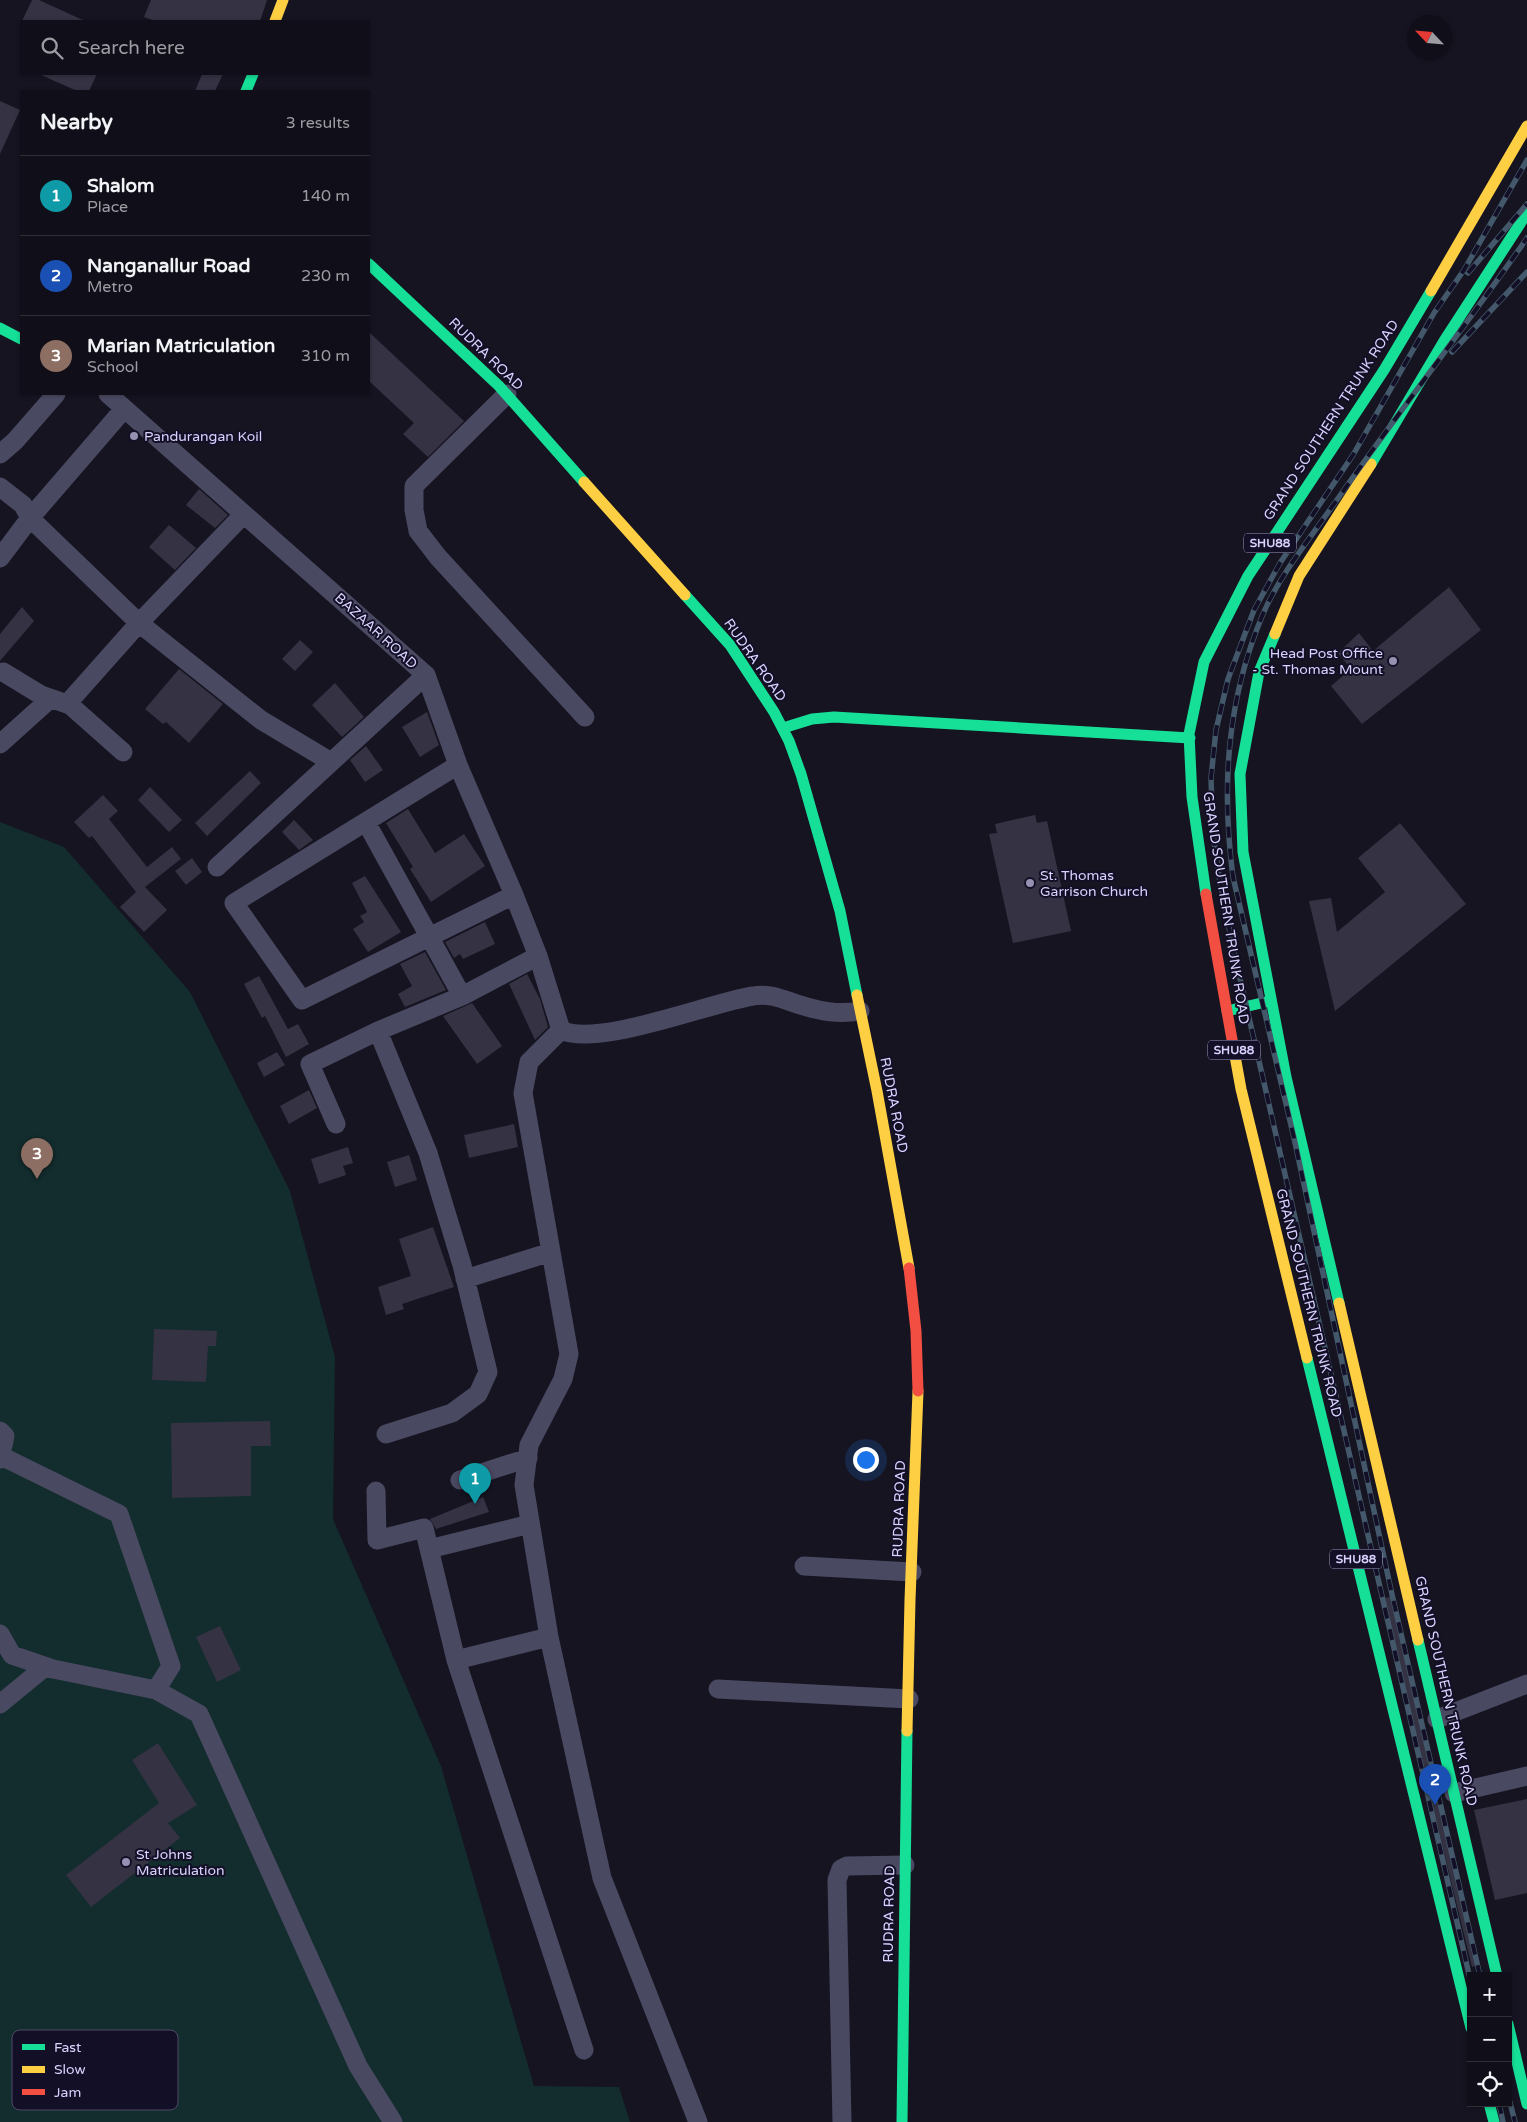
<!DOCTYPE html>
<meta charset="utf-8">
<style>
:root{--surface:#100f19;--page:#1e1d26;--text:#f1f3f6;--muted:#9c9ca2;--line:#302f38;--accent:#1a73e8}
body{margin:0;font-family:"Varela Round",sans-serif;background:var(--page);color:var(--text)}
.controls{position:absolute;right:15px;bottom:15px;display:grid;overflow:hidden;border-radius:0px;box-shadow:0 1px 4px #0004}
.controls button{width:45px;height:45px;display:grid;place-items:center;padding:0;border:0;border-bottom:1px solid var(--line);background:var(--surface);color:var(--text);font:25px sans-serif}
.compass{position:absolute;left:1407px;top:15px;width:45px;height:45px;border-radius:50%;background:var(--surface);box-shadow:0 1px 4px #0004;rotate:296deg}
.you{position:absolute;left:865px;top:1459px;width:18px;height:18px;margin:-12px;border:4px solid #fff;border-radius:50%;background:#1a73e8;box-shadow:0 0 0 8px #1a73e833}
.badge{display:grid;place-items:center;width:32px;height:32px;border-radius:50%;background:var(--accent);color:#fff;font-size:16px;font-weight:700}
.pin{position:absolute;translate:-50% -41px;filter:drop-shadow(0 1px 2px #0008)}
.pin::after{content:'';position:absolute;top:26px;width:18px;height:15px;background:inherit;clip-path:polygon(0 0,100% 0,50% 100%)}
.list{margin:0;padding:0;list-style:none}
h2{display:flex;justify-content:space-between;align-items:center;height:65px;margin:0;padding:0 20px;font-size:21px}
h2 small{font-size:16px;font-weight:400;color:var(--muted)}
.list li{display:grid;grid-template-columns:32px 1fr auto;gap:15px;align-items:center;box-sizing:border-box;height:80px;padding:0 20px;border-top:1px solid var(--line)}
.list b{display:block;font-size:19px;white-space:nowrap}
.list p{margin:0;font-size:16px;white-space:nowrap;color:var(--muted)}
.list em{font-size:16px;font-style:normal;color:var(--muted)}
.icon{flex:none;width:28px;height:28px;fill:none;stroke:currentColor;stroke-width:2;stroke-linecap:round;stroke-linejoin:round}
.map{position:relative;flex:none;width:1527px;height:2122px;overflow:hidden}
.search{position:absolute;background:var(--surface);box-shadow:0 1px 4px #0004;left:20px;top:20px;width:350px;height:55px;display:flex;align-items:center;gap:12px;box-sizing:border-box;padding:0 18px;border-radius:0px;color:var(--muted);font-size:19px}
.panel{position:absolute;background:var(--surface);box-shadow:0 1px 4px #0004;left:20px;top:90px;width:350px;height:305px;border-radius:0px}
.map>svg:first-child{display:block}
.green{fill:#132c2d}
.building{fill:#343243}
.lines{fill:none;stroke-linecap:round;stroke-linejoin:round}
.street{stroke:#4a4962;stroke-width:19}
.fast{stroke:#16e098;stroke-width:11}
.slow{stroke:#ffcf43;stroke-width:11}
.jam{stroke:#f24e42;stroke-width:11}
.rail-casing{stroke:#43596b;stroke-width:5.5}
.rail{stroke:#130f26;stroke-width:4;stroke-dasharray:11;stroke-linecap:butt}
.poi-dot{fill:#9591b1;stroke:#130f26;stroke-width:2}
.labels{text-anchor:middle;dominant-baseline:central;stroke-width:4;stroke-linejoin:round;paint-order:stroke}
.shield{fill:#130f26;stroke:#9e99be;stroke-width:1}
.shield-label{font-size:12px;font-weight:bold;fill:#d9d4ff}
.street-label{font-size:14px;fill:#d9d4ff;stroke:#130f26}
.poi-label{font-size:14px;fill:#d9d4ff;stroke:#130f26;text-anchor:start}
.key{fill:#130f26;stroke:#4e4a67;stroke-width:1}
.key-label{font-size:14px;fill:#d9d4ff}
</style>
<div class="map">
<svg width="1527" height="2122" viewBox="0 0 1527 2122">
<rect width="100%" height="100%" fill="#161421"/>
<!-- green -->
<path class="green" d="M0,822L64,847L190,992L290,1191L335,1357L333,1519L441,1766L534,2086L619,2087L630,2122H0Z"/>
<!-- building -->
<path class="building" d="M32,0H39L85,21H22Z
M151,0H267L260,21H155L144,17Z
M39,74H97L89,91H77Z
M202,74H223L215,91H195Z
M0,101L20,110L0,154Z
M369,332L464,421L428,457L403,434L414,423L369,381Z
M199,489L228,515L215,528L186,505Z
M169,525L196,548L175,570L149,547Z
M1449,587L1481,630L1362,724L1331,686L1351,669L1338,653L1359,633L1373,651Z
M22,607L34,621L0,661V634Z
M300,640L313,652L295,671L282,659Z
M179,669L223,704L189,743L166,722L163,724L145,709Z
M335,683L364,717L342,737L312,705Z
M427,712L439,745L420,757L402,727Z
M366,746L383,770L365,782L350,760Z
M250,771L261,783L207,836L195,823Z
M150,787L182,820L169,832L138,800Z
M103,795L118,811L109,819L147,867L172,847L181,859L145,887L167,910L144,932L120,907L136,892L92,836L89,838L74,822Z
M408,809L435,853L464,834L485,866L431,902L410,869L413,867L386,823Z
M1035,815L1037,823L1047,821L1071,931L1013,943L989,834L997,833L995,824Z
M294,820L313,840L299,850L282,832Z
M1400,823L1466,904L1335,1011L1309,901L1331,898L1337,932L1385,892L1358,858Z
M192,858L202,872L186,885L175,871Z
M365,876L401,932L368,952L353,929L364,922L360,916L367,912L352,883Z
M485,922L495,944L463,959L460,954L454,958L445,942Z
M425,952L446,990L405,1007L398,994L412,986L400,964Z
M527,974L540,999L548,1027L535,1040L509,984Z
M259,976L288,1029L298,1024L309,1044L286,1057L265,1016L262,1018L244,984Z
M472,1003L502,1046L477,1064L443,1016Z
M277,1052L285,1065L264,1077L257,1063Z
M309,1090L317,1108L289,1124L280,1106Z
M514,1124L518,1147L469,1158L464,1135Z
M348,1147L353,1163L343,1166L346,1175L319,1184L311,1159Z
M409,1155L417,1180L395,1187L387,1162Z
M433,1227L454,1287L402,1304L404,1309L386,1315L378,1287L411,1276L399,1239Z
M154,1329L217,1331L216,1346H208L206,1382L152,1380Z
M270,1421L271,1446H251V1496L172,1498L171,1423Z
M483,1497L489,1512L436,1529L430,1519Z
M1392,1596L1478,1965L1472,1967L1382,1599Z
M220,1626L241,1670L217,1682L196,1637Z
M158,1743L197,1805L168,1823L180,1838L91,1907L66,1875L159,1803L132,1760Z
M1527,1799V1893L1495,1900L1474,1810Z"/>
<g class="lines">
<!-- street -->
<path class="street" d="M108,394L426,675L458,765L514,895L538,956L561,1030
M507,394L414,486V510L418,531L438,557L585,717
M0,454L15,441L56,394
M0,487L23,505L30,518L139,623L261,720L331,762
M0,558L30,518L124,409
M3,672L41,695L70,705L123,752
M67,704L139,623L244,514
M0,744L50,699
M458,765L234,903L302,1000L514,895
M366,822L462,996L378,1031L428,1153L462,1265L488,1372L478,1394L452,1413L386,1434
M217,867L426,675
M462,996L538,956
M561,1030L529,1062L523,1093L569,1354L563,1379L529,1445L524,1485L549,1637L602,1878L698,2122
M561,1030C597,1048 709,1003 753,996C769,993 782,999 797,1004C819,1011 838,1015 860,1011
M336,1124L310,1064L378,1031
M465,1279L551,1252
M0,1431L5,1436L0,1459
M1,1456L119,1514L171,1666L156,1690
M460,1480L528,1458
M376,1491L377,1540L424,1528L456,1660L584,2050
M429,1549L530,1524
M804,1566L912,1572
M0,1634L12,1655L53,1669L156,1690L199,1714L358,2066L393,2122
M456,1660L549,1637
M718,1689L909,1699
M0,1704L45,1667
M1437,1719L1527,1684
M1454,1793L1527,1776
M842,2122L837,1880L841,1869L847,1866L905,1865"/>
<!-- fast -->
<path class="fast" d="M246,91L253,74
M369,264L499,386L584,482
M0,328L21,339
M1371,464L1444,341L1527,213
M685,595L730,645L774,712L789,741L801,774L840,911L857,995
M1275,634L1259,672L1240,774L1243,852L1286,1077L1339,1303
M783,728L812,719L834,717L1190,738
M1206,894L1192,797L1189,734L1204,662L1248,576L1384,370L1431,291
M1227,1011L1270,1001
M1307,1358L1471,2028
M1418,1640L1497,1976
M1508,2024L1527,2104
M1489,2103L1494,2122
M902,2122L907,1731"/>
<!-- slow -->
<path class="slow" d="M275,21L283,0
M1431,291L1527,126
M584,482L685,595
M1275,634L1299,576L1371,464
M857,995L877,1091L909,1268
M1233,1045L1241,1089L1307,1358
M1339,1303L1418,1640
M907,1731L910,1600L918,1391"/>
<!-- jam -->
<path class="jam" d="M1206,894L1233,1045
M909,1268L916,1331L918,1391"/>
<defs>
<path id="rail" d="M1468,273L1527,204
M1452,352L1527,272
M1480,1976L1391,1590L1294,1138L1233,877C1221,786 1227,699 1263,614C1280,574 1314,533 1339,497C1400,410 1466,326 1527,238
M1471,1983L1233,948L1220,882L1213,835L1211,778L1216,730L1228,679L1254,610L1280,563L1353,455L1434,313L1464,270L1527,160
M1508,2095L1515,2122
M1499,2103L1503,2122"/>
</defs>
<!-- rail casing -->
<use href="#rail" class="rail-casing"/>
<!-- rail -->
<use href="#rail" class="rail"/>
</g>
<!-- markers -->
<g class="poi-dot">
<circle cx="134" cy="436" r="5"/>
<circle cx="1393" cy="661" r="5"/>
<circle cx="1030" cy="883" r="5"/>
<circle cx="126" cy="1862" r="5"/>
</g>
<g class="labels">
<!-- shield labels -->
<g class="shield">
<rect x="1244" y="533.5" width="52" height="19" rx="4"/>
<rect x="1208" y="1040.5" width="52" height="19" rx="4"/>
<rect x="1330" y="1549.5" width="52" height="19" rx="4"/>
</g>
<g class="shield-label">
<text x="1270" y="543">SHU88</text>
<text x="1234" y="1050">SHU88</text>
<text x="1356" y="1559">SHU88</text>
</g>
<!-- street labels -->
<g class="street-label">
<text transform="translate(486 354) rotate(44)">RUDRA ROAD</text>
<text transform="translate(1331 420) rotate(-57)">GRAND SOUTHERN TRUNK ROAD</text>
<text transform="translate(376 631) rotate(42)">BAZAAR ROAD</text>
<text transform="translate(755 660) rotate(55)">RUDRA ROAD</text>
<text transform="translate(1226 908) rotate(81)">GRAND SOUTHERN TRUNK ROAD</text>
<text transform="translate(894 1105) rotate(79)">RUDRA ROAD</text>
<text transform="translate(1309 1303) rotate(76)">GRAND SOUTHERN TRUNK ROAD</text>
<text transform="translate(899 1509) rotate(-88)">RUDRA ROAD</text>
<text transform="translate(1446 1691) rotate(77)">GRAND SOUTHERN TRUNK ROAD</text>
<text transform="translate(889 1914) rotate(-89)">RUDRA ROAD</text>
</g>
<!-- poi labels -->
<g class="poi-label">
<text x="144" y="436">Pandurangan Koil</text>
<text x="1383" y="653" text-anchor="end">Head Post Office<tspan x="1383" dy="16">- St. Thomas Mount</tspan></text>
<text x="1040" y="875">St. Thomas<tspan x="1040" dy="16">Garrison Church</tspan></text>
<text x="136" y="1854">St Johns<tspan x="136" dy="16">Matriculation</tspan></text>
</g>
</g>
<!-- legend -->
<rect x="12" y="2030" width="166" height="80" rx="8" class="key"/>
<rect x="22" y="2044" width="23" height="6" fill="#16e098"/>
<rect x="22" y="2066" width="23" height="7" fill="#ffcf43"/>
<rect x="22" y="2089" width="23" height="6" fill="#f24e42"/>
<g class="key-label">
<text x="54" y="2052">Fast</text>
<text x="54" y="2074">Slow</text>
<text x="54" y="2097">Jam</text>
</g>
</svg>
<div class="controls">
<button>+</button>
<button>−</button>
<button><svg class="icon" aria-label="locate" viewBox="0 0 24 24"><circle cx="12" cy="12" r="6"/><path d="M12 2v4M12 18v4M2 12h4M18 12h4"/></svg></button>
</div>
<svg class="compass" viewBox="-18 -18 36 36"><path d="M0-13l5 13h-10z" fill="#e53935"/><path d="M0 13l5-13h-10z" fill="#9c9ca2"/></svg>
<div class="you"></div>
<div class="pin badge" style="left:475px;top:1504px;background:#0f9aa8">1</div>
<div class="pin badge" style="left:1435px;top:1805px;background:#1a4fb4">2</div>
<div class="pin badge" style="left:37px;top:1179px;background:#8d6e63">3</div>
<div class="search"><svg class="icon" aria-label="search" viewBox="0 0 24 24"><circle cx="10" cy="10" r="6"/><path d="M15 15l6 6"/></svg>Search here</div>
<section class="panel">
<h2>Nearby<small>3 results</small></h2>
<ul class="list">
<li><span class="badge" style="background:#0f9aa8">1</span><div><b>Shalom</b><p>Place</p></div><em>140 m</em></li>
<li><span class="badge" style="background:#1a4fb4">2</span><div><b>Nanganallur Road</b><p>Metro</p></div><em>230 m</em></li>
<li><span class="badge" style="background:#8d6e63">3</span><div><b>Marian Matriculation</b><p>School</p></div><em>310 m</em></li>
</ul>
</section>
</div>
